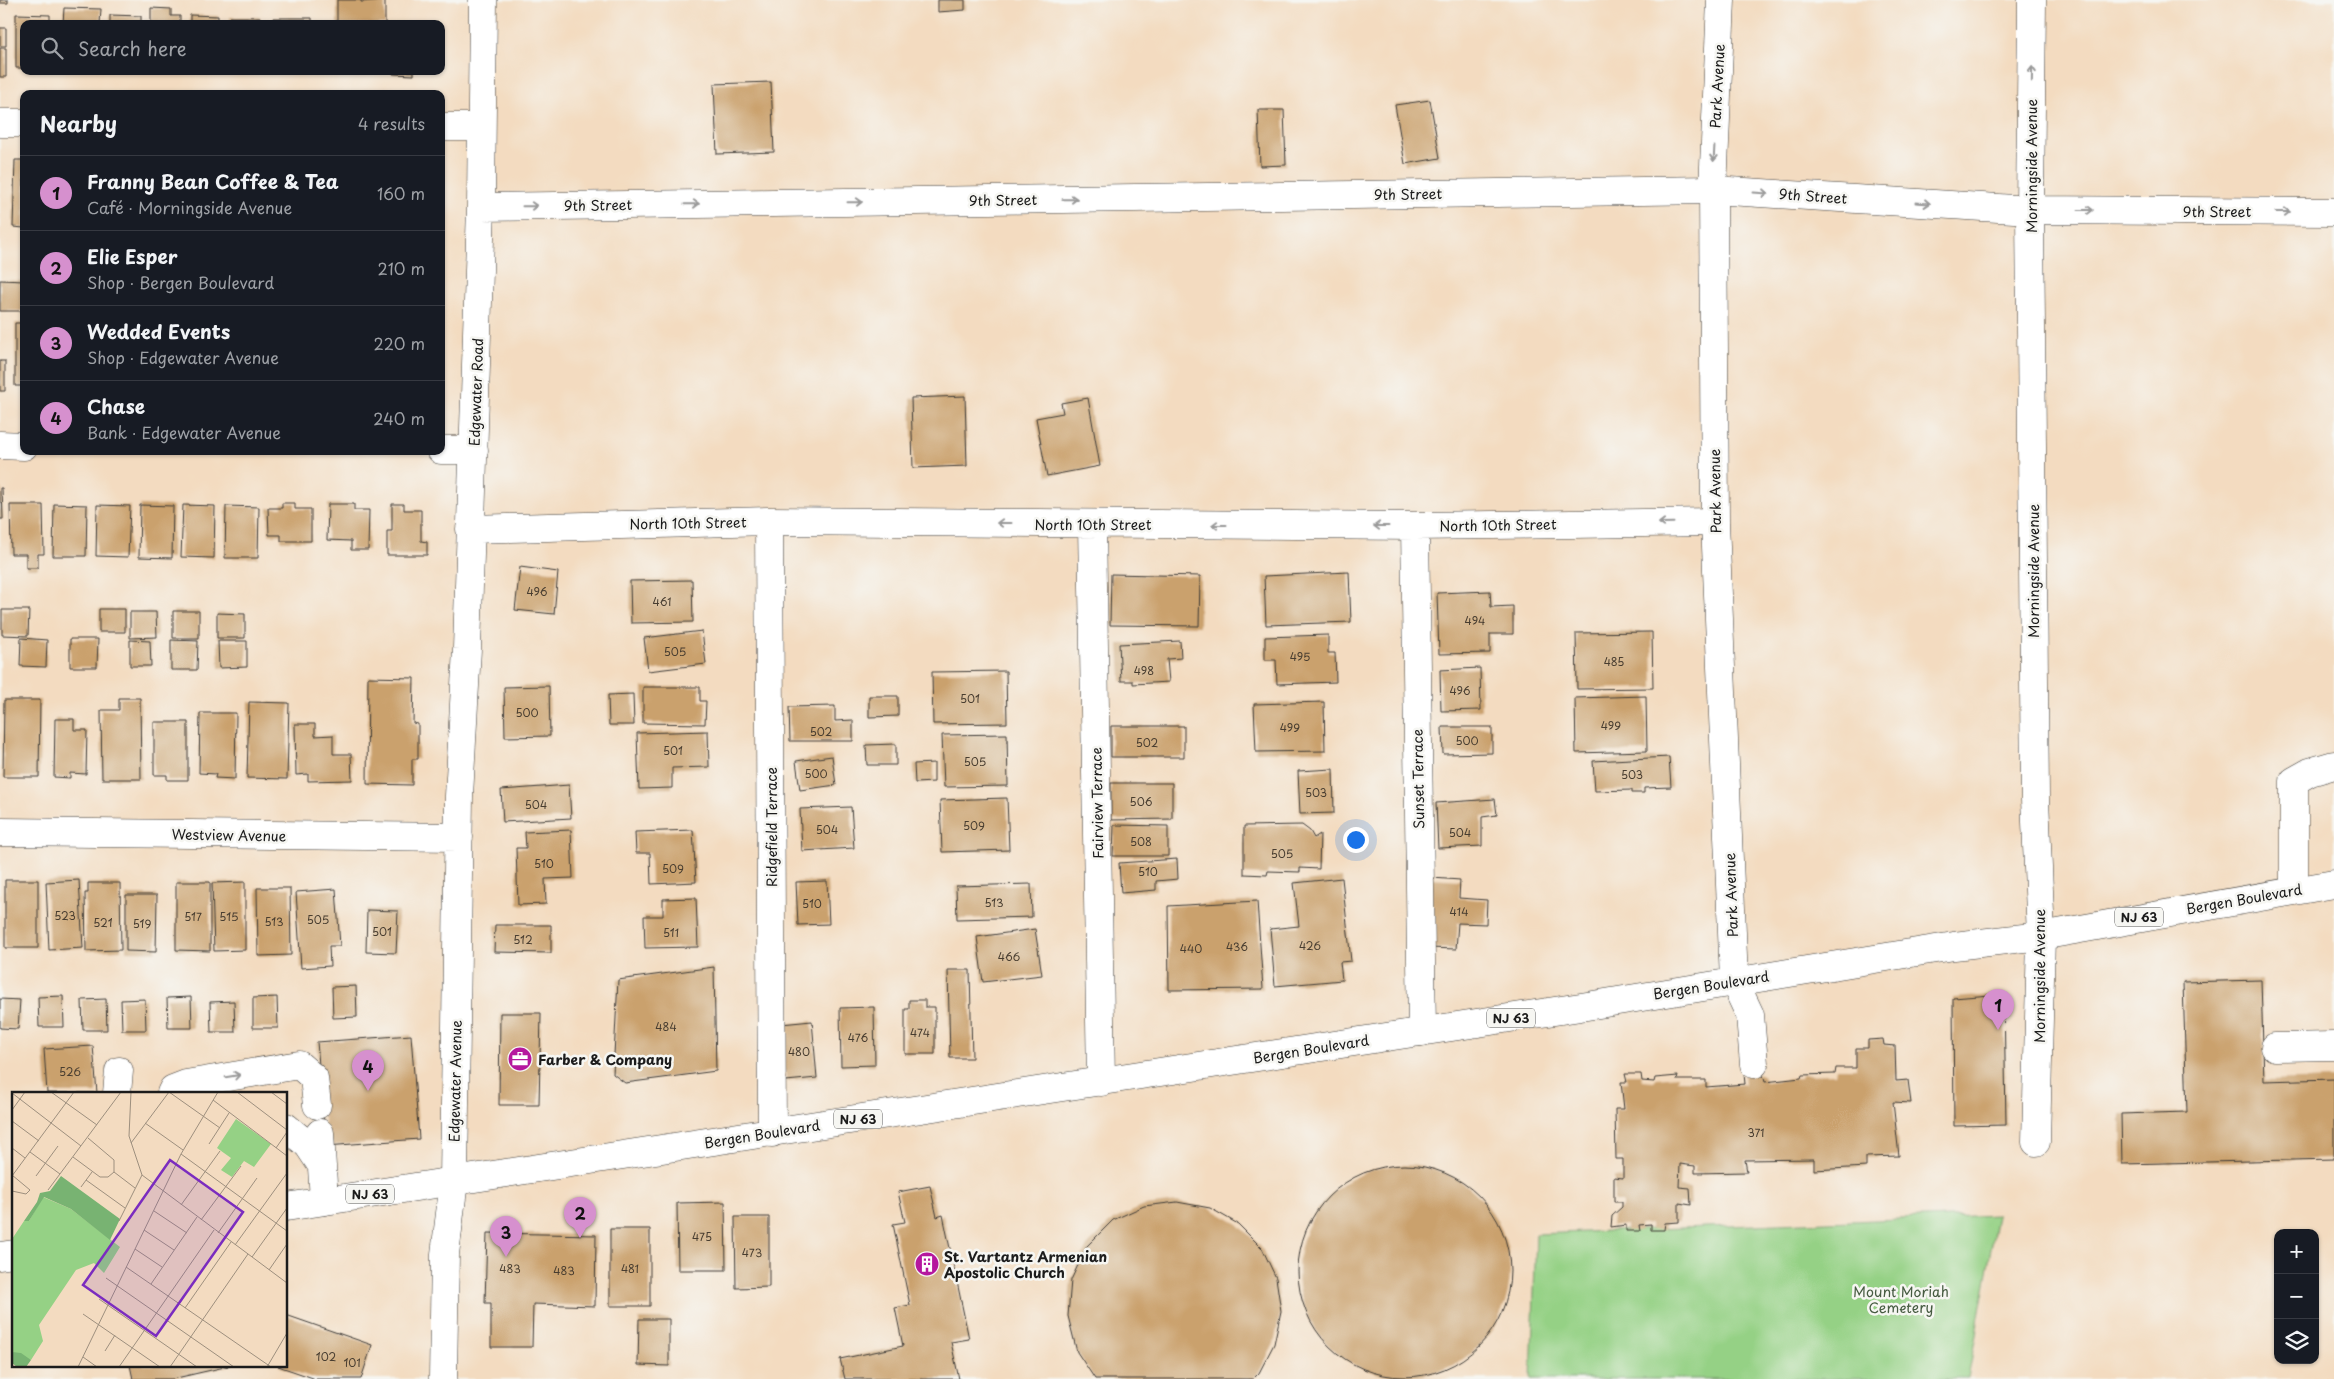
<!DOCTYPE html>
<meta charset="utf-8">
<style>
:root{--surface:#171b24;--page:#20242c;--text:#f1f3f6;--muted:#9ea1a6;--line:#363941;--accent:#d690ce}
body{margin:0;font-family:"Playpen Sans",sans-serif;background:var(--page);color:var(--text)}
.controls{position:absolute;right:15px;bottom:15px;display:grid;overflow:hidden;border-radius:10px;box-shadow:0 1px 4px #0004}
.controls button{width:45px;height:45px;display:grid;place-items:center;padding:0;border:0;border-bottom:1px solid var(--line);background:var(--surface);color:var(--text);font:25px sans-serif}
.you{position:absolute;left:1355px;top:839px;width:18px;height:18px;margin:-12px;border:4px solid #fff;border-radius:50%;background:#1a73e8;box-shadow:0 0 0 8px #1a73e833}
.badge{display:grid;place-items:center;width:32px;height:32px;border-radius:50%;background:var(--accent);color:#111;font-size:16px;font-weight:700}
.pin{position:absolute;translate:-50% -41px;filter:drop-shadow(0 1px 2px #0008)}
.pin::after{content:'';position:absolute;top:26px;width:18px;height:15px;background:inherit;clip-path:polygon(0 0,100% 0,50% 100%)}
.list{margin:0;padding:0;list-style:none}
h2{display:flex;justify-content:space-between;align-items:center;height:65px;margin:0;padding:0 20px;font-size:21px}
h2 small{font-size:16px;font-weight:400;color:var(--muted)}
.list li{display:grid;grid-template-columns:32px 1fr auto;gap:15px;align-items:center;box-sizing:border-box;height:75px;padding:0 20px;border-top:1px solid var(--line)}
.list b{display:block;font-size:19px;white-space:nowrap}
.list p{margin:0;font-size:16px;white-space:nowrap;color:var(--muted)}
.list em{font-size:16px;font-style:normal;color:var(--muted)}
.icon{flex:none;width:28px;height:28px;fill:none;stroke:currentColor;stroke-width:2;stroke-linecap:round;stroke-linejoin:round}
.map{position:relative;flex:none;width:2334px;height:1379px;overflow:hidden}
.search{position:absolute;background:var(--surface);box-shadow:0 1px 4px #0004;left:20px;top:20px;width:425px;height:55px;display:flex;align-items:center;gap:12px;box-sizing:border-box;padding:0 18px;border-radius:10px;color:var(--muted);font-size:19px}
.panel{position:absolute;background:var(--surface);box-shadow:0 1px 4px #0004;left:20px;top:90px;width:425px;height:365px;border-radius:10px}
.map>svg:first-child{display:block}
.green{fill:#95d185;stroke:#587650}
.building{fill:#caa16d}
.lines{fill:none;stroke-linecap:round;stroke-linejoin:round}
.minor-casing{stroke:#3c3935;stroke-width:29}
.major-casing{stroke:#3c3935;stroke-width:29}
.minor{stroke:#fff;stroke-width:28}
.major{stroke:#fff;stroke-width:28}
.oneway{stroke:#999}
.labels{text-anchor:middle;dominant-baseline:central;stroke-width:5;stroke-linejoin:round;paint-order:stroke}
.number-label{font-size:11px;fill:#483d30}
.shield{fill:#f6f6f2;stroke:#5d5d5c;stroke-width:1}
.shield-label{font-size:12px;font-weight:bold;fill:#1c1c1c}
.street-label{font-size:14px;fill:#1c1c1c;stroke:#f6f6f2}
.poi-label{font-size:14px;font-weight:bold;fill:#1c1c1c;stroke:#f6f6f2;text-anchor:start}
.park-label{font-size:14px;fill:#465b41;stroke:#f6f6f2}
.inset-road{fill:none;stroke:#9d8f7e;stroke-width:1}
.view{fill:#7b2cbf;fill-opacity:0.15;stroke:#7b2cbf;stroke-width:2.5}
.inset-edge{fill:none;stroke:#1c1c1c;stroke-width:2.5}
</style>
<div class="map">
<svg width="2334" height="1379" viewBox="0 0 2334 1379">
<rect width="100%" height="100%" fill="#f6f6f2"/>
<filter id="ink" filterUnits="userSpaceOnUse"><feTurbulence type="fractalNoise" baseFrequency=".02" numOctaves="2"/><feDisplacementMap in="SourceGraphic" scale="10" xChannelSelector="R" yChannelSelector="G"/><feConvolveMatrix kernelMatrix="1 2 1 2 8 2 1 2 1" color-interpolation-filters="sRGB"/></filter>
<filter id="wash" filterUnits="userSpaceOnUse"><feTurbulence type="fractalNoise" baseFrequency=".0096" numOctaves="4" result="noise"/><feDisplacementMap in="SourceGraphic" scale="20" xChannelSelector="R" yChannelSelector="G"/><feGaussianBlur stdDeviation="1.12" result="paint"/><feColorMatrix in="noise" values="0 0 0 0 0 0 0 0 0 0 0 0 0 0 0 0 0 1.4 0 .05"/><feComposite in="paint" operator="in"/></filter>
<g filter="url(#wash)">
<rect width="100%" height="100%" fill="#f3dbc0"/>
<!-- green -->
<path class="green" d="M1997,1215L1968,1379H1531L1536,1234Z"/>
<g id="blocks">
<!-- building -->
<path class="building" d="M0,0H8V3H0Z
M337,0H361V2L385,0V24H337Z
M938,0H965V10L938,12Z
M64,8L101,9L100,24H63Z
M151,8L171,9V16H180V24H151Z
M16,14L50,15V24H24V68H16Z
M110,15L141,16V24H110Z
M190,15L218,16V24H190Z
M230,17H260V24H230Z
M273,18H312V24H273Z
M0,28H6V46H0Z
M0,48H6V77H0Z
M393,71H414V75L393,74Z
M771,82L774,152L717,154L714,84Z
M1430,100L1440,158L1405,164L1395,105Z
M1258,110H1284L1286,165L1260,166Z
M15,160H24V228L13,227Z
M0,280L24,281V311H0Z
M15,323H24V386H15Z
M0,361H5V391H0Z
M965,396L967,466L913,468L911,398Z
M1088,398L1100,466L1047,476L1036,418L1063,413L1061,403Z
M0,488H2L3,519H0Z
M282,503H295V509H311V541H281V535H269L268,508H282Z
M54,504L87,505L86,556H53Z
M328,504H354V510H369L368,550H351V541L327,540Z
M392,504H404V510H421V541L427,542V555H387V531H392Z
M10,505H43L44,554H38V568H26V554H11Z
M97,505L130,506L128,557L96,556Z
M140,505L173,506L172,558L139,557Z
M183,505L215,506L214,558L181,557Z
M226,506L259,507L258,558H225Z
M520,567L558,572L554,614L515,610Z
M1349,572L1351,622L1266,625L1264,576Z
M1111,574L1200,576L1199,626L1110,625Z
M692,580L693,622L631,623L630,581Z
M1490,591L1491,607L1513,606V634H1490V653L1439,654L1437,593Z
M99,609H125V632H99Z
M2,610H29L28,636L2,635Z
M173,611H199V638H173Z
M130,612H156L157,637L130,638Z
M217,613L245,614V638H217Z
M702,631L706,664L648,671L644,638Z
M1652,632L1653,688L1577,689L1576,633Z
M1328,635V653H1335L1336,682L1277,684L1276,660H1265V637Z
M21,638L47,640L46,667L20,666Z
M70,639H98L97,667H70Z
M130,640L150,641L151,666H130Z
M171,640L198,641L197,670H171Z
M218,641H247V667L219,668Z
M1180,641L1181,658L1167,659L1169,682L1133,684V681H1121L1119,644Z
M1480,668L1481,710L1441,711L1440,670Z
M1006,671L1007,723L933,724L932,672Z
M368,677L414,678L413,723L418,724V759H412V785L367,784Z
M549,686L550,736L505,737L504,687Z
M643,687H700V701H706L705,724L643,723Z
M633,694L634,725H609L608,695Z
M869,696H898V716L869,717Z
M1646,696L1647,751L1576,753L1575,698Z
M119,698H140L141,779H102L101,710H119Z
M4,700H40L39,777H3Z
M249,702L289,703L287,779L247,778Z
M1324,702L1325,751L1256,752L1254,704Z
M835,706V721L853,720V741H790L789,707Z
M200,713H236L235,779L215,778L216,774L199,773Z
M55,719H74V730H87L86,774L70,773V778L54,777Z
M154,722H188V780H167V775H154Z
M295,724H315V736L333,735V754H351L352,780L308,781V774L296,775Z
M1111,726H1184V757H1111Z
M1442,727H1492V753L1443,754Z
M708,731L709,767L672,768V788L639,789L637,733Z
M1007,734L1008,786L944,787L942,735Z
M896,744V765H867L866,745Z
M832,756L836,785L800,790L796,761Z
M1669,757L1671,787L1644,788V793H1632V790L1595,791L1593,761Z
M934,763V782L915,783L914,764Z
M1333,769L1334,813L1300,814L1298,771Z
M1111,783H1172V819L1111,820Z
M569,785L571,818L503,822L501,790Z
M1007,798L1009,850L942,852L940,800Z
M1495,799L1497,815L1482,817V846L1438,848L1436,803Z
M851,807L854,848L802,851L800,809Z
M1114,825L1168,826V856H1113Z
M1302,825L1310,831L1314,838L1320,834L1319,869L1300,868V872L1268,871L1267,875L1244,874V826Z
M571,830L573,878L545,879L546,904L518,905L516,848H526L525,832Z
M693,830L696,882L651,884L650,853H636L635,832Z
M1177,859L1178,879L1156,881V890L1121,893L1119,863Z
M1342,878L1351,961L1340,962L1342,980L1275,986L1270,929L1299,926L1294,883Z
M1432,878L1460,880L1459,898L1487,900L1486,924L1458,923L1456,949L1429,948Z
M5,880H38V948H5Z
M79,880L83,948L49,950L46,882Z
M827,881L829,924L798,925L796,882Z
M176,882H210V951L176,950Z
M245,882V950L214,951L212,883Z
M88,883H120L121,950L86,951L85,893H88Z
M1031,884L1032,917L957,919L956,886Z
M257,888H290L291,955L258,956Z
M336,889L340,946H329L330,966L301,968L296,892Z
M126,895H157L156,952L126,951Z
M696,898L698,947L645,948L644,916H663V899Z
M1257,901L1263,989L1169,990L1168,906Z
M367,910L398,911L396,953L366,952Z
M495,925H551V953L494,952Z
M1035,929L1042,975L983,982L977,937Z
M714,967L716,1071L625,1083L613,1074L618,980Z
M948,970H970L972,1058H950Z
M2261,980L2264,1081L2334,1079V1159L2122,1164L2121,1114L2187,1112L2183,982Z
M356,986L357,1017L333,1018L332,987Z
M2004,994L2006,1125L1954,1126L1953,998Z
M63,996L64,1027H39L38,997Z
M191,997L192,1028H168L167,998Z
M277,997L278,1028H253V998Z
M0,999L20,1000L18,1029L0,1028Z
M106,999L107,1030H83L82,1000Z
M145,999L146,1030H122L121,1000Z
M909,1000H925V1007H935V1054H905V1009H909Z
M234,1001L235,1032H211L210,1002Z
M874,1007L875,1065L841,1066L840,1008Z
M500,1013H541L539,1105H499Z
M812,1021L817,1078L786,1081L781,1024Z
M411,1035L419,1139L326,1146L317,1042Z
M1883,1039L1884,1045L1895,1046L1896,1081L1908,1080L1911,1103L1893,1102L1899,1156L1866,1157V1167L1814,1170V1159L1745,1160L1747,1172L1695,1173V1166L1680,1164L1679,1187L1690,1188L1691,1205L1679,1203V1222L1665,1223L1664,1230H1651V1224L1639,1225L1640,1231H1626V1225L1611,1227L1612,1216L1622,1207V1202H1614V1177L1623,1178V1159H1616L1615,1109H1624L1621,1082H1627L1625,1074H1641L1642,1081L1654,1082L1655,1078L1678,1076L1677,1080H1706V1087L1745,1084L1744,1074L1763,1075L1765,1082L1801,1078L1802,1075L1835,1074L1836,1068H1856V1048H1868V1040Z
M93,1046L97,1093H47L44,1049Z
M1298 1271a106 106 0 1 1 212 0a106 106 0 1 1-212 0Z
M930,1186L937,1217L943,1215L969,1339L951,1342L959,1379H845L840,1359L903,1346L895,1308L910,1305L893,1224L905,1222L898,1192Z
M725,1202L726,1270H678L677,1203Z
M1177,1202L1210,1208L1238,1224L1262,1248L1276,1278L1281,1311L1274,1344L1259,1373L1253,1379H1095L1077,1352L1068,1316L1071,1280L1087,1246L1113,1220L1144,1206Z
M735,1217H769V1287L736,1288Z
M610,1229H650V1306H610Z
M487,1233L596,1235L595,1306L533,1304L532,1347H491V1303H485Z
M286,1315L372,1345L361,1379H316L278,1366L286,1365Z
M639,1319H669V1366L638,1365Z
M130,1365H229V1366L172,1379H133Z"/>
</g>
</g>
<g filter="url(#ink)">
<use href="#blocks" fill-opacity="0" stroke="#3c3935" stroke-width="1"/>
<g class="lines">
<defs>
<path id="minor" d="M1721,0L1713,190L1715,522L1734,981L1750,1015L1754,1064
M2032,0L2030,210L2035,799L2041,936L2036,1142
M0,123H24
M441,127H481
M481,207L1713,190L2030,210L2334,212
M0,445L24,446
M441,450H474
M769,521L772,1133
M1092,524L1101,1082
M1415,526L1422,1032
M470,529L769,521L1415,526L1715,522
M0,832L459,837
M2294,890V781L2310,772L2334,765
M2275,1047L2334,1046
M117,1093L119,1071
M171,1093L173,1089L186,1084L299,1065L314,1078L317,1105
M286,1127L308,1145L322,1166
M320,1133L324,1201
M443,1379L445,1254L454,1181L459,796L467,649L481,207L483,0"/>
<path id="major" d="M286,1207L1587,1006L1954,946L2041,936L2334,884
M0,1256L14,1254"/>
</defs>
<!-- minor casing -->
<use href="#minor" class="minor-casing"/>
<!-- major casing -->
<use href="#major" class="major-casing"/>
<!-- minor -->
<use href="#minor" class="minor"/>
<!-- major -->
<use href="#major" class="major"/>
</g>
<!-- one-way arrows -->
<defs><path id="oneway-shaft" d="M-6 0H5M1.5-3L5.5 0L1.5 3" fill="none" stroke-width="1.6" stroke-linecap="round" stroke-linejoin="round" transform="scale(1.25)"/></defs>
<g class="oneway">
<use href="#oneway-shaft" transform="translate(2032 74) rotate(-89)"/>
<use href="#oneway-shaft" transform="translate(1714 154) rotate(93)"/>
<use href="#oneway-shaft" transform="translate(1761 193) rotate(4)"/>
<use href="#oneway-shaft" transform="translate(1070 199) rotate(-1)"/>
<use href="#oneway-shaft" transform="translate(855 202) rotate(-1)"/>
<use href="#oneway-shaft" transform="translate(1923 203) rotate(4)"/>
<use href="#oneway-shaft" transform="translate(692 204) rotate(-1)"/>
<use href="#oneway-shaft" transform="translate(530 206) rotate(-1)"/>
<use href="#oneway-shaft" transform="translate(2086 210)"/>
<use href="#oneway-shaft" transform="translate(2283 212)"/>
<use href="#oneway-shaft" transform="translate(1004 523) rotate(-180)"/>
<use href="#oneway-shaft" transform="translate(1666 523) rotate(179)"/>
<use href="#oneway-shaft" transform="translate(1219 525) rotate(-180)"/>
<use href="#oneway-shaft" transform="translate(1381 526) rotate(-180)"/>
<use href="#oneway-shaft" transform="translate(233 1076) rotate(-9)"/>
</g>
</g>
<!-- icons -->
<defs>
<symbol id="office-disc" viewBox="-11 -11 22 22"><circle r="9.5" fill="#b5179e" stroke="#f6f6f2"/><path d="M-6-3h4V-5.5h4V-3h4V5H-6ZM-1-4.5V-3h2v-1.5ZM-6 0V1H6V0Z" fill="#fff"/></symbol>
<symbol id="building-disc" viewBox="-11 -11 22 22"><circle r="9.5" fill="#b5179e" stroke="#f6f6f2"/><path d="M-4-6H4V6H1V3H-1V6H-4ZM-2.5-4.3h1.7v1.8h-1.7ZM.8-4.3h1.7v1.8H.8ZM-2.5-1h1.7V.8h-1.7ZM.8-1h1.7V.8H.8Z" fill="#fff"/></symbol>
</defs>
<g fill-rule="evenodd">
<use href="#office-disc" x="506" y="1045" width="28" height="28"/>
<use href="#building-disc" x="913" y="1250" width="28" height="28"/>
</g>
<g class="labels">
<!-- number labels -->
<g class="number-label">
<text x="537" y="591">496</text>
<text x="662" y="601">461</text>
<text x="1475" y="620">494</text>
<text x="675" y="651">505</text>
<text x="1300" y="656">495</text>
<text x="1614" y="661">485</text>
<text x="1144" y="670">498</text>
<text x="1460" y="690">496</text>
<text x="970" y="698">501</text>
<text x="527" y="712">500</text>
<text x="1611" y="725">499</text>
<text x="1290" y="727">499</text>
<text x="821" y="731">502</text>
<text x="1467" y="740">500</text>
<text x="1147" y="742">502</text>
<text x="673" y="750">501</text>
<text x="975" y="761">505</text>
<text x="816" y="773">500</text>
<text x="1632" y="774">503</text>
<text x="1316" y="792">503</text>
<text x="1141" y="801">506</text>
<text x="536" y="804">504</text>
<text x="974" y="825">509</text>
<text x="827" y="829">504</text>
<text x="1460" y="832">504</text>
<text x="1141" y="841">508</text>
<text x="1282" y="853">505</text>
<text x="544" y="863">510</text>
<text x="673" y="868">509</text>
<text x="1148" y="871">510</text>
<text x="994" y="902">513</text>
<text x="812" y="903">510</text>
<text x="1459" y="911">414</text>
<text x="65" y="915">523</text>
<text x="193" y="916">517</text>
<text x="229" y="916">515</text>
<text x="318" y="919">505</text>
<text x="274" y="921">513</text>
<text x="103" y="922">521</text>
<text x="142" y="923">519</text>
<text x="382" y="931">501</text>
<text x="671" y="932">511</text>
<text x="523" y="939">512</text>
<text x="1310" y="945">426</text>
<text x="1237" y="946">436</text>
<text x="1191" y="948">440</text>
<text x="1009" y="956">466</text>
<text x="666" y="1026">484</text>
<text x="920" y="1032">474</text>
<text x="858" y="1037">476</text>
<text x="799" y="1051">480</text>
<text x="70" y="1071">526</text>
<text x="1756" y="1132">371</text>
<text x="702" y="1236">475</text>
<text x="752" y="1252">473</text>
<text x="510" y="1268">483</text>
<text x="630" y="1268">481</text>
<text x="564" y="1270">483</text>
<text x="326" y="1356">102</text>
<text x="352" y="1362">101</text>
</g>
<!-- shield labels -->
<g class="shield">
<rect x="2115" y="907.5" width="48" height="19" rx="4"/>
<rect x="1487" y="1008.5" width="48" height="19" rx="4"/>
<rect x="834" y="1109.5" width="48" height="19" rx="4"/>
<rect x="346" y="1184.5" width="48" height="19" rx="4"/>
</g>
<g class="shield-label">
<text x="2139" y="917">NJ 63</text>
<text x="1511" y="1018">NJ 63</text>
<text x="858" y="1119">NJ 63</text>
<text x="370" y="1194">NJ 63</text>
</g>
<!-- street labels -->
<g class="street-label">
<text transform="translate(1717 86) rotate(-87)">Park Avenue</text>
<text transform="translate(2031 166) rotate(-90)">Morningside Avenue</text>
<text transform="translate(1408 194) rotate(-1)">9th Street</text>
<text transform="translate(1813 196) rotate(4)">9th Street</text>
<text transform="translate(1003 200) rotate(-1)">9th Street</text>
<text transform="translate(598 205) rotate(-1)">9th Street</text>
<text x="2217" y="211">9th Street</text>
<text transform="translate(476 392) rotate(-88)">Edgewater Road</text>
<text transform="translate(1715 491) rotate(-91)">Park Avenue</text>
<text transform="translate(688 523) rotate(-1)">North 10th Street</text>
<text x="1093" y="524">North 10th Street</text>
<text transform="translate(1498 525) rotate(-1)">North 10th Street</text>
<text transform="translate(2033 571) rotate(-90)">Morningside Avenue</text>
<text transform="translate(1418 779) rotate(-91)">Sunset Terrace</text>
<text transform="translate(1097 803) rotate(-91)">Fairview Terrace</text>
<text transform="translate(771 827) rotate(-90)">Ridgefield Terrace</text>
<text transform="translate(229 835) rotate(1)">Westview Avenue</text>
<text transform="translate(1731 895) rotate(-92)">Park Avenue</text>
<text transform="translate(2244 899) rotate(-10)">Bergen Boulevard</text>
<text transform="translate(2039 976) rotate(-90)">Morningside Avenue</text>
<text transform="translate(1711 985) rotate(-9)">Bergen Boulevard</text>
<text transform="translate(1311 1049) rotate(-9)">Bergen Boulevard</text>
<text transform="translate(455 1081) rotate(-89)">Edgewater Avenue</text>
<text transform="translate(762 1134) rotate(-9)">Bergen Boulevard</text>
</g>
<!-- poi labels -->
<g class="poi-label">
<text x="538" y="1059">Farber &amp; Company</text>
<text x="944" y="1256">St. Vartantz Armenian<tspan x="944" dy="16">Apostolic Church</tspan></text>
</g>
<!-- park labels -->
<g class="park-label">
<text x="1901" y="1291">Mount Moriah<tspan x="1901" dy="16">Cemetery</tspan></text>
</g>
</g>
<!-- overview -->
<g transform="translate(12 1092)">
<rect width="275" height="275" fill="#f3dbc0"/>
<path d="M224,27L259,52L242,75L232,69L220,85L209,78L219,66L205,56ZM31,105L59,117L108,155L92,181L82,171L64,178L27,233L31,249L19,268L0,260V147L12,129H17Z" fill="#95d185"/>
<path d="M49,84L108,127L98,148L59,117L32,105L17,129H12L25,110L28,101L38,99ZM0,260L9,261L19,268L14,275H5L0,271Z" fill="#78b372"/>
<path class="inset-road" d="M39,0L85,33M119,0L117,44L130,83L275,191M225,0L275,38M259,0L275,12M0,1L69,54M201,8L275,64M0,18L13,0M0,29L27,49M133,31L171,58M76,46L102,68V80M119,51L157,0L208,36M197,52L217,21M0,56L13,66M264,56L275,40M18,60L48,82M169,62L275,139M61,65L88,85H96L102,80M102,80L123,96M0,83L18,98L14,102L0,99M0,84L62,0M24,84L46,54M74,88L113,116M69,95L80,80M36,98L109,0M169,113L208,59M142,119L175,141M189,128L229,74M107,129L130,83M132,138L162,158M206,141L245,86M223,153L275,81M123,157L150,175M240,165L275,116M114,175L259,275M257,178L275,152M94,186L222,275M139,192L185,125M87,207L185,275M173,216L219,150M71,222L148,275M93,259L103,243M71,265L85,275M66,275L169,62L206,0M107,275L202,138M158,275L236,162M255,275L275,241"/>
<path class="view" d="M158,68L231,120L144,244L71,193Z"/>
<rect width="275" height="275" class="inset-edge"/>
</g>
</svg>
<div class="controls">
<button>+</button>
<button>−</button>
<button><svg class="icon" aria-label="layers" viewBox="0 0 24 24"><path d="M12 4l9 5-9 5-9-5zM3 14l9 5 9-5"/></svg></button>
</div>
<div class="you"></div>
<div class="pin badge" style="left:1998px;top:1030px">1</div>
<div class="pin badge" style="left:580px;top:1238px">2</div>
<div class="pin badge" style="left:506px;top:1257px">3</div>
<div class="pin badge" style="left:368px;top:1091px">4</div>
<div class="search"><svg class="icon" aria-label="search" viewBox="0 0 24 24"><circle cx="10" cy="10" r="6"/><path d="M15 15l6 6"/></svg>Search here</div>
<section class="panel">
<h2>Nearby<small>4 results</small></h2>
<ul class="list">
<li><span class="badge">1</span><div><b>Franny Bean Coffee &amp; Tea</b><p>Café · Morningside Avenue</p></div><em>160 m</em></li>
<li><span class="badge">2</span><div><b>Elie Esper</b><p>Shop · Bergen Boulevard</p></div><em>210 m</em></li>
<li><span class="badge">3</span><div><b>Wedded Events</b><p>Shop · Edgewater Avenue</p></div><em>220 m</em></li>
<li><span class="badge">4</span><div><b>Chase</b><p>Bank · Edgewater Avenue</p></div><em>240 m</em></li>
</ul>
</section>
</div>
